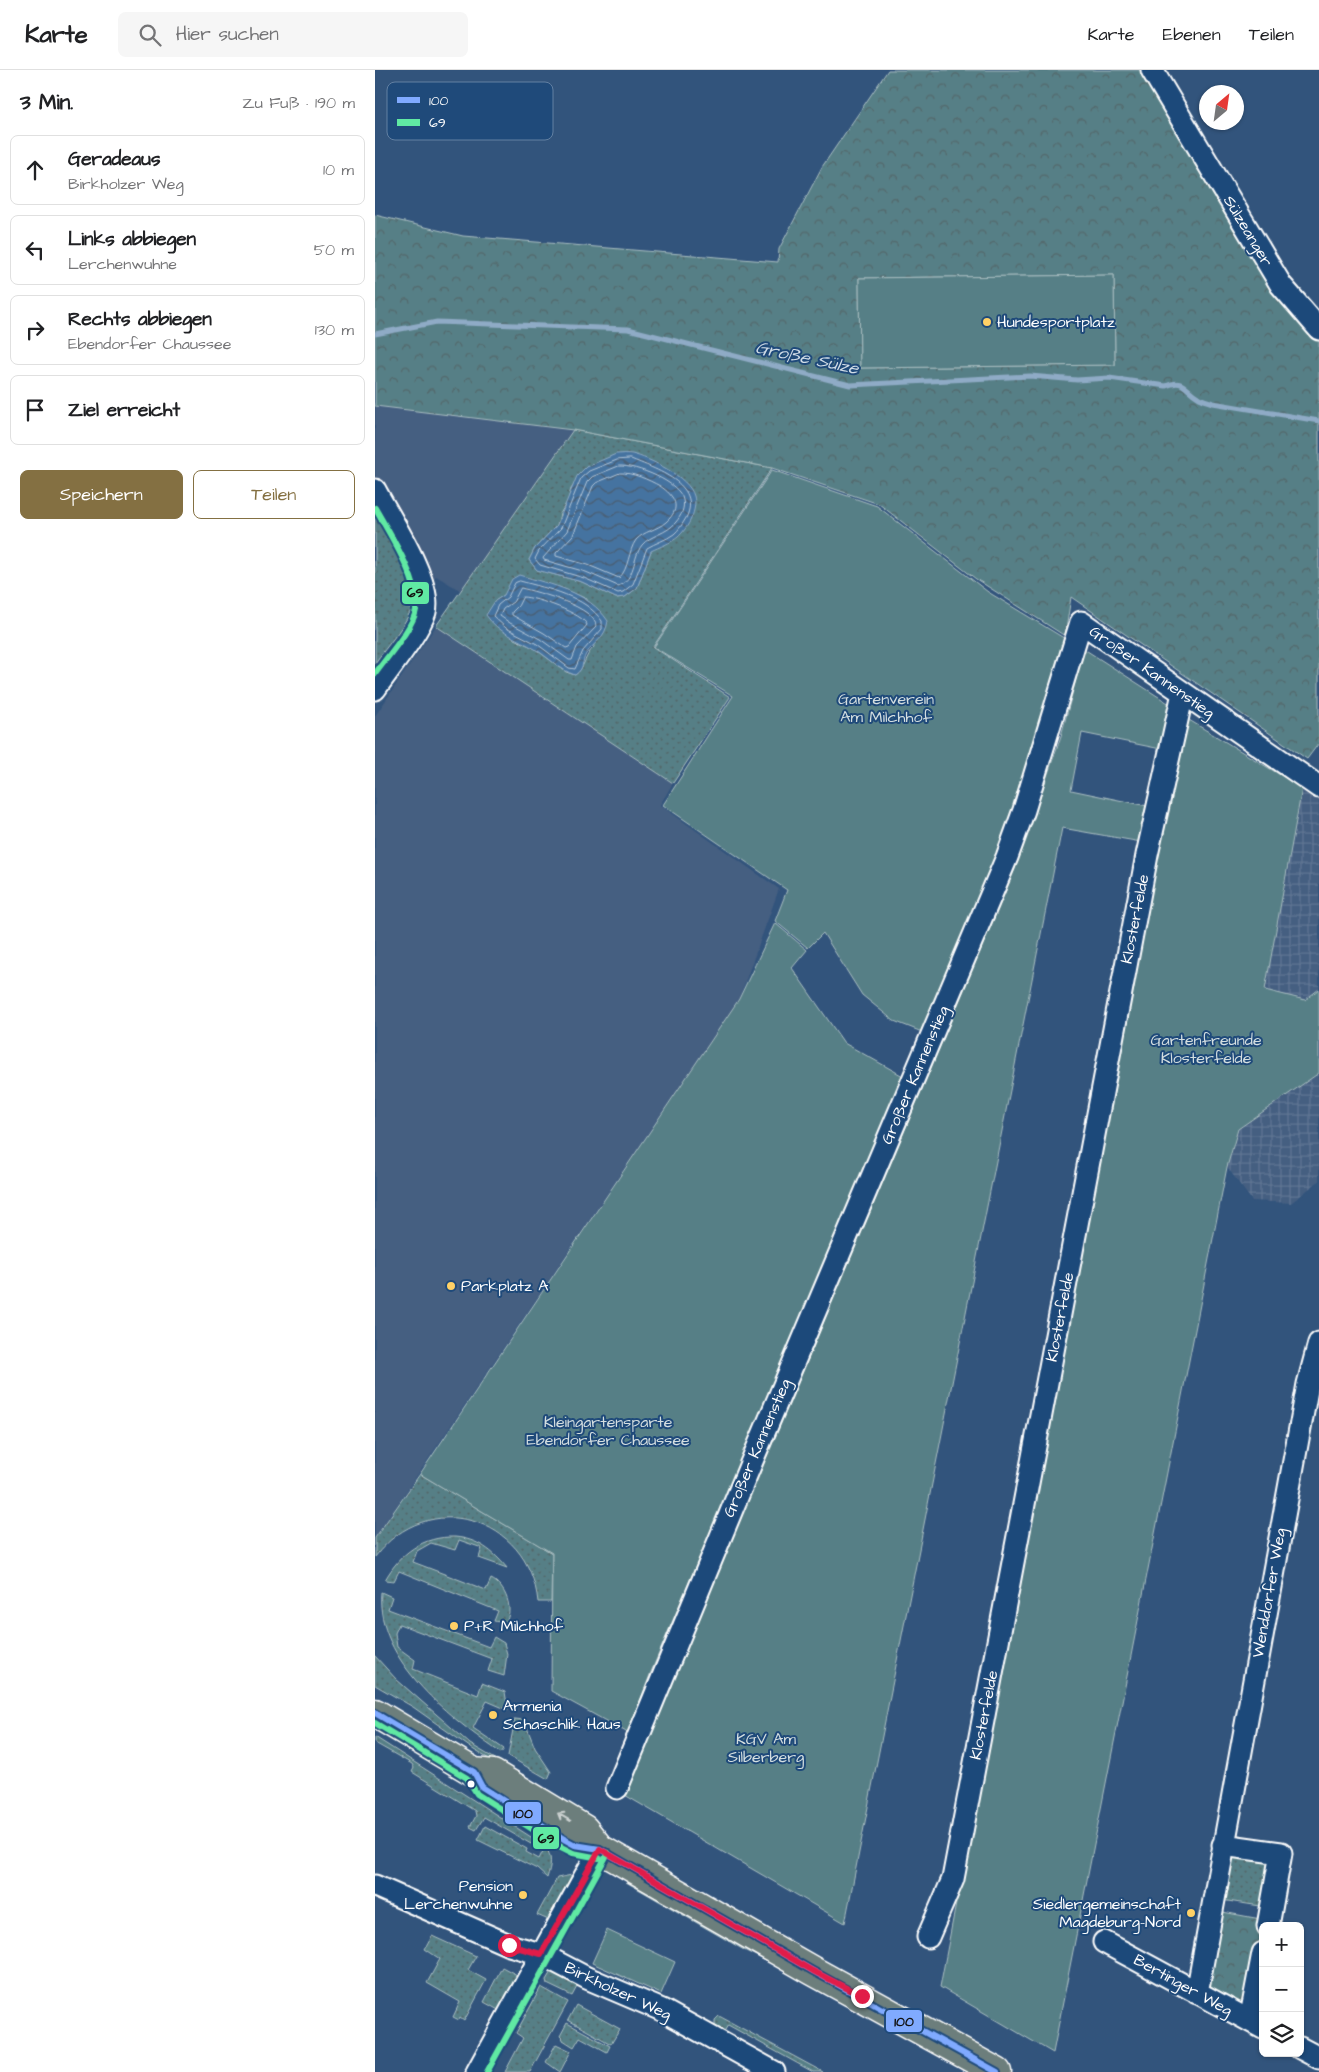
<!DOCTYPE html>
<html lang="de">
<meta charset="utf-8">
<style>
:root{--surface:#fff;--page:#f6f6f6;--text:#202124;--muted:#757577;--line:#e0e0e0;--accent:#847042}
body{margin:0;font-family:"Architects Daughter",sans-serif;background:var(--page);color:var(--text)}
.controls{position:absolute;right:15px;bottom:15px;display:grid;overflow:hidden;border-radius:8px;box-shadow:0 1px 4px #0004}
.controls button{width:45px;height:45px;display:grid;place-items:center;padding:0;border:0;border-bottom:1px solid var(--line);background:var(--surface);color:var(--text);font:25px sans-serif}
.compass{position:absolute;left:824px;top:15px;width:45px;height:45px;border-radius:50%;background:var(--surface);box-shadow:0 1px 4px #0004;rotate:29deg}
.stop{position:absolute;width:15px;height:15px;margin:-11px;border:4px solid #e11d48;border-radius:50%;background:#fff}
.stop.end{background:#e11d48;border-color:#fff;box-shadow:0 1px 5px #0008}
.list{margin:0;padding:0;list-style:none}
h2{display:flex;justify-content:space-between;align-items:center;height:65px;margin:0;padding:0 20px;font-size:21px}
h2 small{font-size:16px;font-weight:400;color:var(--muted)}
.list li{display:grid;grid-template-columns:32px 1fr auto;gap:15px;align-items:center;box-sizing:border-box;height:70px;margin:0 10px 10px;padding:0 10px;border:1px solid var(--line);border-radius:8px}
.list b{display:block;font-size:19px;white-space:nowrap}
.list p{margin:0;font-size:16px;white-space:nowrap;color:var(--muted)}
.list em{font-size:16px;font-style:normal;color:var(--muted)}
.actions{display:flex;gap:10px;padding:15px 20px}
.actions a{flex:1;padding:11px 0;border:1px solid var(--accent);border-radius:8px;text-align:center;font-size:18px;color:var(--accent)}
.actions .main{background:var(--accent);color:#fff}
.icon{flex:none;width:28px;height:28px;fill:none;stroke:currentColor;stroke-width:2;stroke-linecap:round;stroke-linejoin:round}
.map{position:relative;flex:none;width:944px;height:2002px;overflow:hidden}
header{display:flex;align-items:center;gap:30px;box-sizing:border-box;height:70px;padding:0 25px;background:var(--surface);border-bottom:1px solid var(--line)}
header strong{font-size:24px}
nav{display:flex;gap:28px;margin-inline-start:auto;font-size:18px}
.search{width:350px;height:45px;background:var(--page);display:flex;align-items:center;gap:12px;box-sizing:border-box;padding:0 18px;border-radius:8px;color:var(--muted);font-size:19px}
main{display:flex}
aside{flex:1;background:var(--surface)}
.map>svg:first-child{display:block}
.built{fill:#445e81}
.industrial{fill:url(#industrial-grid)}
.grass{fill:url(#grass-dots);stroke:#abbfc2;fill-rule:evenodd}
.forest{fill:url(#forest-crowns);stroke:#abbfc2;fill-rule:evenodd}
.garden{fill:#577f86;stroke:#abbfc2}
.water{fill:url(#water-waves);stroke:#8fabc6}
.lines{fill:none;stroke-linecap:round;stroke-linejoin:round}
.shore{stroke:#b5c7d9;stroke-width:1}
.stream{stroke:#8fabc6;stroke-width:5}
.minor-casing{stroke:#fff;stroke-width:25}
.major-casing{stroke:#fff;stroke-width:31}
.minor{stroke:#1f4a7a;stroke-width:21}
.major{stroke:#6c7e7c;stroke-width:28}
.bus-1-casing{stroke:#1f4a7a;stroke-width:10}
.bus-2-casing{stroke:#1f4a7a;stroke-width:10}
.bus-1{stroke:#80aaff;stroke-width:6}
.bus-2{stroke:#60e9a3;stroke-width:6}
.oneway{stroke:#ccd2d1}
.route{stroke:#e11d48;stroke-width:6}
.poi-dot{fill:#ffd166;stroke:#1f4a7a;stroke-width:2}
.bus-dot{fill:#fff;stroke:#1f4a7a;stroke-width:2}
.labels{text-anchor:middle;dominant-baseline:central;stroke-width:4;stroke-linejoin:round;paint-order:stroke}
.street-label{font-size:16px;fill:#fff;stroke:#1f4a7a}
.poi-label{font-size:16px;fill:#fff;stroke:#1f4a7a;text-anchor:start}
.park-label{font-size:16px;fill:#d5dfe1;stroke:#1f4a7a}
.water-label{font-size:18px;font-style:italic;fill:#d0dce7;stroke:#1f4a7a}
.key{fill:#1f4a7a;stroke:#6280a2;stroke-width:1}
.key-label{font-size:14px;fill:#fff}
.line-badge{stroke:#1f4a7a;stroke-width:2}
.pale-badge-label{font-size:14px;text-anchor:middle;font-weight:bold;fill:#111}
</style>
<header>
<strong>Karte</strong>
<div class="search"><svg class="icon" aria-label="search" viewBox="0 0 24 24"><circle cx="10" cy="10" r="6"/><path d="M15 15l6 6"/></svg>Hier suchen</div>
<nav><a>Karte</a><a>Ebenen</a><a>Teilen</a></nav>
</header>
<main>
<aside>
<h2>3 Min.<small>Zu Fuß · 190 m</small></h2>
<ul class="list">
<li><svg class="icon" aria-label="ahead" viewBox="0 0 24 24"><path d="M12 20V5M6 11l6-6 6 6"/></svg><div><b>Geradeaus</b><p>Birkholzer Weg</p></div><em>10 m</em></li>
<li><svg class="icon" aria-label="left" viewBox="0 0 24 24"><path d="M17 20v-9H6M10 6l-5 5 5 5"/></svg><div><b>Links abbiegen</b><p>Lerchenwuhne</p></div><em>50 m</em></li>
<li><svg class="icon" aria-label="right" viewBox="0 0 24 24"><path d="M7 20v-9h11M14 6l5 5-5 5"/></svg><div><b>Rechts abbiegen</b><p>Ebendorfer Chaussee</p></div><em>130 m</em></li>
<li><svg class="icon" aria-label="arrive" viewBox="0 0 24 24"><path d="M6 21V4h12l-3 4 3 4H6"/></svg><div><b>Ziel erreicht</b></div></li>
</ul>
<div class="actions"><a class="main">Speichern</a><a>Teilen</a></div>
</aside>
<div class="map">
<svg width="944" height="2002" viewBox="0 0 944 2002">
<defs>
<pattern id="industrial-grid" width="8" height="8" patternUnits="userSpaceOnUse" patternTransform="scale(1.25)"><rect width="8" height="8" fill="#445e81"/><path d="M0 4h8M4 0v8" fill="none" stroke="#607694"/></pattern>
<pattern id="grass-dots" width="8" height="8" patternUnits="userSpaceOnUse" patternTransform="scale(1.25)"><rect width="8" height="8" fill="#577f86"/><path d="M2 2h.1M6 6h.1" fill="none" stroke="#526669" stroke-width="1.8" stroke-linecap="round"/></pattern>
<pattern id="forest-crowns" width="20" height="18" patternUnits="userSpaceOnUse" patternTransform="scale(1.25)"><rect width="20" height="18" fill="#577f86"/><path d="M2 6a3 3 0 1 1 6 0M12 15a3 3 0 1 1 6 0" fill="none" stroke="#526669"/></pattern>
<pattern id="water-waves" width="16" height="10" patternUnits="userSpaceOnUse" patternTransform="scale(1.25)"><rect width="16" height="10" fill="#4573a0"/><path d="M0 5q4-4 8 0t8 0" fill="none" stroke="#495c6e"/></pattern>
</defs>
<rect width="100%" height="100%" fill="#32547c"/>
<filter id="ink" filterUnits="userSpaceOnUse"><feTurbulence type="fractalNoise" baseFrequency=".02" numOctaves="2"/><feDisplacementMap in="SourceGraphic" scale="10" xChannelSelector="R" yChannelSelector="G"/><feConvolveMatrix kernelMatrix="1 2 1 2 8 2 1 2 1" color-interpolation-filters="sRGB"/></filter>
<g filter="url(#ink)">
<!-- built -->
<path class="built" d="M0,336L198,360L86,521L61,506L34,542L0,593Z
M61,556L298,713L285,735L404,819L364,929L0,1468V646Z"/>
<!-- industrial -->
<path class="industrial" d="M927,718L944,727V919L930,930L890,920Z
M944,1003V1111L916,1133L877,1131L852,1097L863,1059Z"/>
<!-- grass -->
<path class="grass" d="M198,360L397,398L278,577L355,627L298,713L61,556ZM224,392L276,481L262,518L250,527L241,528L207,512L162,500L154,490L160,478L182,455L185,444L193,430L196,419L211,397ZM184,517L212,529L219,577C209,586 210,598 200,605L191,602L159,578L139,569L120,531L129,525Z
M0,446C9,463 43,517 38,534C33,553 11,577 0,593Z
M45,1404L177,1483L176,1532H163C154,1446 52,1417 0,1487V1468Z
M80,1467C103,1469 118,1481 132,1498L104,1488L107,1478L84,1470L80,1480L56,1473L42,1481L38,1492L111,1520L116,1509C130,1515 140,1540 130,1553L119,1551L123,1541L24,1501L19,1511L10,1510C25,1483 48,1466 80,1467Z
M6,1522L17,1527L13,1539L114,1577L119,1567L129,1573L132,1584L129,1606L113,1601L117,1589L24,1554L20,1563L22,1577L40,1590L38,1599L103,1625L107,1613L130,1622L133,1640L112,1631L98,1658L129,1679L126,1683C78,1650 0,1591 6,1522Z
M0,1586L21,1609L77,1658L95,1674L122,1690L121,1693L99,1680L38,1637L0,1615Z
M140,1649L149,1650L160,1678L176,1702L173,1709L133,1686Z
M0,1667L170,1776C178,1788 176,1795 172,1808L162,1799L103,1770L110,1756L152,1779L151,1782L164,1789L169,1779L158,1772L156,1774L109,1747L101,1760L95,1757L101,1746L100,1741L37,1702L39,1698L37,1694L0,1673Z
M854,1780L900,1788L892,1837L846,1830Z
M197,1805L194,1818L176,1851L162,1845L182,1808Z
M252,1810L458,1925L369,1880L251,1812Z
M57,1866L101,1886L93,1900L111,1910L89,1951L85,1948L84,1950L78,1947L85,1932L52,1913L65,1889L50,1879Z
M127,1897L146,1907L127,1942L109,1932Z
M177,1900L204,1913L197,1926L172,1914L171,1910Z
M166,1917L193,1932L155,2002H130L148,1968L141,1963Z
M201,1935L245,1959L236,1974L193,1950Z
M344,1946L448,2002H438L353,1955L347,1965L340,1961V1950Z
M192,1953L235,1976L232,1982L205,1967L199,1977L188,1970V1969L185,1966Z
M181,1974L196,1981L185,2002L171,1992Z"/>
<!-- forest -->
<path class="forest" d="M513,0H770L905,229L931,260L944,270V673L932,689L696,527L690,566L601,509L504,434L397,398L198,360L0,336V145L88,166L403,192L404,179L447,97ZM739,205L740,295L485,298L484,208Z
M842,1841L891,1850L888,1856V1867L875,1943L829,1919Z"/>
<!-- garden -->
<path class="garden" d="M739,205L740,295L485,298L484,208Z
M397,400L502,436L613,522L692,570L648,714L614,804L547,962L519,951L487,925L448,863L433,878L400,851L412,820L288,735L358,626L279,577Z
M709,579L801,638L791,680L707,663L696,720L777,737L772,773L687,758L470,1853L248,1724L268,1680L640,799L686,666Z
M809,647L927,718L890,920L930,930L944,919V1003L863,1059L852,1097L678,1983L565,1917Z
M400,853L432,880L417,898L469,973L528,1006L276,1602L253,1663L176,1621L177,1483L45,1404L364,929Z
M232,1860L300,1892L286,1924L217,1893Z"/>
<!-- water -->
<path class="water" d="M241,384C246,384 252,383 257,384C274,388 314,407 319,426C323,440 313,458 303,467C296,473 284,477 276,481L262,518L250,527L241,528L207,512L162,500L154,490L160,478L182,455L202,406L211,397Z
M144,505C177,515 213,521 233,551C230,569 220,571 211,584C206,593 210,598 200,605C185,600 173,587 160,579C142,568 123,563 111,545L120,531L129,525L137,509Z"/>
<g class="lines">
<!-- shore -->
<path class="shore" d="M256,389C280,399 328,414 311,448C308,453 304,460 299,464C291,470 280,473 272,478L258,514L248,522L243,523L209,508L165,495L160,489L164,481L186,458L206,408L214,401L242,390Z
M244,396C261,395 305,412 308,430C310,438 306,446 301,452C292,464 275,465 267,475C257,488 261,509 243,516L211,502L169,490L168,488L192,461L212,412L217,407Z
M245,403C257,402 274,410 285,416C300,426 307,438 291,452C282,460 269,461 261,470C253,481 254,499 244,508L213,495L181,486V483L198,465L218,416L221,413Z
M145,511C174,519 210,526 227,551V559L208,581L200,599L194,598L162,574L131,558L118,546L123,535L133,527L140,513Z
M146,518C162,522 222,537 221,557L202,577L197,590H194L165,569L135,553L125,546L128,539L138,532Z
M148,527C160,527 209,544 212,555L194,577L191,578L169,563L137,545V542L143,536Z"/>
<!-- stream -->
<path class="stream" d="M0,264L62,252L253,259L475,315L655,306L702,310L734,308L791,316C809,308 809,319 823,327C827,330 833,331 838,333L944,351"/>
<defs>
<path id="minor" d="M777,0L906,215L944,259
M0,420C14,447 58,513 50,542C44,562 13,600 0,619
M242,1718L377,1391L632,787L649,740L706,552L944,717
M848,1775L906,1783L893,1856
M0,1816L134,1875L166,1884L212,1908L287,1940L399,2002
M553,1867L578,1809L772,785L808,623
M729,1872L888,1958
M822,1923L933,1314L944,1273
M875,1951L888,1883
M925,1978L944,1988
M102,2002L225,1779"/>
<path id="major" d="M0,1643L99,1702L118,1704L209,1759L225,1779L438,1901L622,2002"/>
</defs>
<!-- minor casing -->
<use href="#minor" class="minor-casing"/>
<!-- major casing -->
<use href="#major" class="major-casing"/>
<!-- minor -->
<use href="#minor" class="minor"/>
<!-- major -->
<use href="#major" class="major"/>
<defs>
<path id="bus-1" d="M0,1643L99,1702L107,1717L189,1769L200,1775L225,1779L438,1901L622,2002"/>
<path id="bus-2" d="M0,438C13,461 47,514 41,540C38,558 11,588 0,604
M0,1653L92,1708L102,1724L184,1776L198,1783L224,1788
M112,2002L233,1783"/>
</defs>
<!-- bus-1 casing -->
<use href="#bus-1" class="bus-1-casing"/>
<!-- bus-2 casing -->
<use href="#bus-2" class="bus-2-casing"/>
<!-- bus-1 -->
<use href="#bus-1" class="bus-1"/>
<!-- bus-2 -->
<use href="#bus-2" class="bus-2"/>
</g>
<!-- one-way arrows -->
<defs><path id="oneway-shaft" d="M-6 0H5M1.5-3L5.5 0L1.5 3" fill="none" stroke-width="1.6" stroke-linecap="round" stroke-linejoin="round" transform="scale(1.25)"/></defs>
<use class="oneway" href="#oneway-shaft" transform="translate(189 1747) rotate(-149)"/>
</g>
<g class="lines" filter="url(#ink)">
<!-- route -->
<path class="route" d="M134,1875L166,1884L225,1779L438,1901L487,1926"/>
</g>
<!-- markers -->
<g class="poi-dot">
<circle cx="612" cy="252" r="5"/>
<circle cx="76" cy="1216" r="5"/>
<circle cx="79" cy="1556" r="5"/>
<circle cx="118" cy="1645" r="5"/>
<circle cx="148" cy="1825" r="5"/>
<circle cx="816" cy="1843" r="5"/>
</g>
<circle class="bus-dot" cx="96" cy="1714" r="4.5"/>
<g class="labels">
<!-- street labels -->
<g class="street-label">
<text transform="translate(873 161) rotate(59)">Sülzeanger</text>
<text transform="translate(777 602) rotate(35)">Großer Kannenstieg</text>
<text transform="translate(760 849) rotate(-79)">Klosterfelde</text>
<text transform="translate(540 1005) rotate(-67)">Großer Kannenstieg</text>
<text transform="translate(685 1247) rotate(-79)">Klosterfelde</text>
<text transform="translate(382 1378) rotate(-67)">Großer Kannenstieg</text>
<text transform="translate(894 1523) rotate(-80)">Wenddorfer Weg</text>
<text transform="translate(609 1645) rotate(-79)">Klosterfelde</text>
<text transform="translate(808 1915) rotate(29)">Bertinger Weg</text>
<text transform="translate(243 1921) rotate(25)">Birkholzer Weg</text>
</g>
<!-- poi labels -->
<g class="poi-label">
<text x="622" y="252">Hundesportplatz</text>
<text x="86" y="1216">Parkplatz A</text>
<text x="89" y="1556">P+R Milchhof</text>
<text x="128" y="1636">Armenia<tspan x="128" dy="18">Schaschlik Haus</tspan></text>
<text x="138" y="1816" text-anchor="end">Pension<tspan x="138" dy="18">Lerchenwuhne</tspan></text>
<text x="806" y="1834" text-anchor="end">Siedlergemeinschaft<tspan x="806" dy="18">Magdeburg-Nord</tspan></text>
</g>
<!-- park labels -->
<g class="park-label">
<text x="511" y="629">Gartenverein<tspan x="511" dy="18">Am Milchhof</tspan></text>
<text x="831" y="970">Gartenfreunde<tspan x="831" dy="18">Klosterfelde</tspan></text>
<text x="233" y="1352">Kleingartensparte<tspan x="233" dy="18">Ebendorfer Chaussee</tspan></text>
<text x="391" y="1669">KGV Am<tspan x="391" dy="18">Silberberg</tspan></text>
</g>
<!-- water labels -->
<g class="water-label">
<text transform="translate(432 288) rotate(12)">Große Sülze</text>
</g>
</g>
<!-- legend -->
<rect x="12" y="12" width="166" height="58" rx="8" class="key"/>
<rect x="22" y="27" width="23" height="6" fill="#80aaff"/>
<rect x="22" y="49" width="23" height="7" fill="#60e9a3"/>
<g class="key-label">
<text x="54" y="35">100</text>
<text x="54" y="57">69</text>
</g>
<g class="line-badge">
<rect x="26" y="511" width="29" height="24" rx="5" fill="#60e9a3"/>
<rect x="129" y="1731" width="38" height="24" rx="5" fill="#80aaff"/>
<rect x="157" y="1756" width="28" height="24" rx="5" fill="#60e9a3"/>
<rect x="510" y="1939" width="38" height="24" rx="5" fill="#80aaff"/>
</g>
<g class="pale-badge-label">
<text x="40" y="527">69</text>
<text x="148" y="1748">100</text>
<text x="171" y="1773">69</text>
<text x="529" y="1956">100</text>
</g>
</svg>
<div class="controls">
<button>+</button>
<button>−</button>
<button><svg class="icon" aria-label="layers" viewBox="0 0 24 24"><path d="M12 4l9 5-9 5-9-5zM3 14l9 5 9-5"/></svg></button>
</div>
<svg class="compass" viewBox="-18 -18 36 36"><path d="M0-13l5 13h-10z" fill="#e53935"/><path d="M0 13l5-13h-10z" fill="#757577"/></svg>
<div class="stop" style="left:134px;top:1875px"></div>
<div class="stop end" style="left:487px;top:1926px"></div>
</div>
</main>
